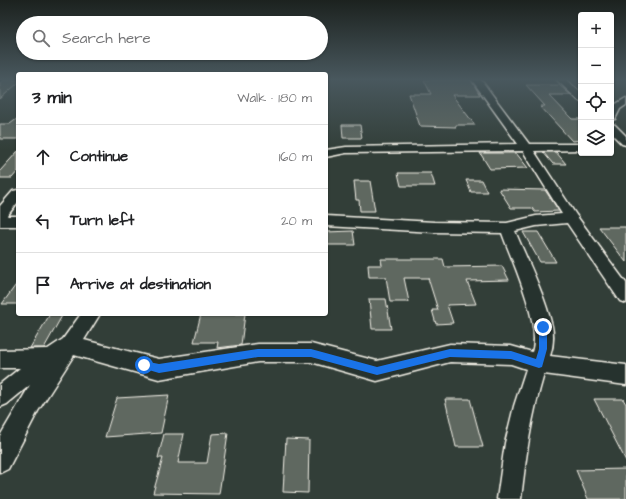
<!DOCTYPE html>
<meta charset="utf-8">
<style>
:root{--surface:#fff;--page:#f6f6f6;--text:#202124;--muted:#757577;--line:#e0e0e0}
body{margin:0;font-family:"Architects Daughter",sans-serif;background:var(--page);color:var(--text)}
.controls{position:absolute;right:12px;top:12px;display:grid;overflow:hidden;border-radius:4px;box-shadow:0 1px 3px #0004}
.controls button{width:36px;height:36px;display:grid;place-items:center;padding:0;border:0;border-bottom:1px solid var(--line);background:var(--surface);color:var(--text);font:20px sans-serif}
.stop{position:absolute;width:12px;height:12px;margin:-9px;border:3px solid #1a73e8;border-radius:50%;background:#fff}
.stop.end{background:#1a73e8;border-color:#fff;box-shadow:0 1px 4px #0008}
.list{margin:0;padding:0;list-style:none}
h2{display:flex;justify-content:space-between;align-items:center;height:52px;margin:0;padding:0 16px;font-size:17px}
h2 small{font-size:13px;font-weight:400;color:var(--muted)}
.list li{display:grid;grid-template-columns:26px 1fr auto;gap:12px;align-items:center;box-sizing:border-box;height:64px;padding:0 16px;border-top:1px solid var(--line)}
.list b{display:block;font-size:15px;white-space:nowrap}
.list em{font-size:13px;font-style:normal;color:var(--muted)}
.icon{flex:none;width:22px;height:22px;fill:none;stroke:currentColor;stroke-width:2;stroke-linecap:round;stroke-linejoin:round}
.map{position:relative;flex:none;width:626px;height:499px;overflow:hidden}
.search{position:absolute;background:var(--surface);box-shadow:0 1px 3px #0004;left:16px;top:16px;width:312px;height:44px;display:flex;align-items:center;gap:10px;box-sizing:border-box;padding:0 14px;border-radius:22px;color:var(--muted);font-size:15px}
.panel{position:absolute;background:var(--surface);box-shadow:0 1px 3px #0004;left:16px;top:72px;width:312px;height:244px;border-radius:4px}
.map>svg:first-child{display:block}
.building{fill:#5f6861;stroke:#f4f1e8}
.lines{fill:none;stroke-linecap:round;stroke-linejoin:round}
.minor-casing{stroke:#f4f1e8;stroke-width:3}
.minor{fill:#26332d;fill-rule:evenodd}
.route{fill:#1a73e8}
</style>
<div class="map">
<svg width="626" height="499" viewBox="0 0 626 499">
<rect width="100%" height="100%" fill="#323e38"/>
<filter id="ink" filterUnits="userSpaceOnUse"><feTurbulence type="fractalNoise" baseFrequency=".025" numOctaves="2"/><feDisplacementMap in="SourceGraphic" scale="8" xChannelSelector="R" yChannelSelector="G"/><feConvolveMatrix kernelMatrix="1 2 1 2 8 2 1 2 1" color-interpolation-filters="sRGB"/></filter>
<g filter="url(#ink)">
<!-- building -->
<path class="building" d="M4,80H18V83L0,99V83Z
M424,80H471L480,95H452L475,125H456V127L420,126L409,94H431Z
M526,85H559L571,95H549L572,119H581V140L572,141L540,106H545Z
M18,118V139H0V124H10Z
M342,125H360L362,138H343Z
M18,151V171L12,178H0V171Z
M543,152H556L566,164H553Z
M480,153H516L528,168L490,169Z
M398,173H431L435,186H401Z
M466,180H481L487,192H471Z
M354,181H370L375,211H360L359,200H356Z
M499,189L545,190L559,211L535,212L532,208H511Z
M599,227H626V262Z
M353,231L355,245H326V232Z
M523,232H538L556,262H540Z
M381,259H443L445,267L502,266L509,280L467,281L476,304L447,305L453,323L436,324L432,310H438L428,278H404L409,302H390L386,277H369L368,265H382Z
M18,282V304H2Z
M369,299H386L391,329H372Z
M50,314H63L44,348H30Z
M201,314H245L241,345L217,348L218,342H194Z
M169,395L161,433L105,437L117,398Z
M445,399H470L483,447H456Z
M594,399H623L626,404V461Z
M228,433L219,494L153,493L163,458H158L164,434H184L178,463H207L212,434Z
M286,439L309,440L308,493L283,492Z
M626,469V499H588L576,470Z"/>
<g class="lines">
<defs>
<path id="minor" d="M472,80H481L529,144H581V150L534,151L576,215L626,283V303L620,301L567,223L536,226L515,231C528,262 544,293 552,326C554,335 553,347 550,356L626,365V385L544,374C531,417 526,455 521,499H497L505,443L514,406L526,369L511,364L450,362L377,381L311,362H258L159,379L74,355L38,411L8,469L0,473V436L30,385L7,404L0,407V384L20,368H0V350L48,349L63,339L81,314H100L84,340L159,359L258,344H311L377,361L450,344L511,346L532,352C542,325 512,261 502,233L434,232L326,226V216L434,222L507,223L536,216L562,214L523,151L346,153L326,157V150L346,147L518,144Z
M557,80H566L581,93V101L578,100Z
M626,98V105L620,109L615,119L611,120V107Z
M611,124L615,125L626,136V145L622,144L611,133Z
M18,190V202L7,216H18V226H0V206L13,191Z"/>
</defs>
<!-- minor casing -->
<use href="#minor" class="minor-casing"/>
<!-- minor -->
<use href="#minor" class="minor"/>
</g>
</g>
<!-- sky -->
<linearGradient id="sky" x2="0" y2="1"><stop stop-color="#1c221f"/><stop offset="0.53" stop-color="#49585e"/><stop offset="1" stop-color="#49585e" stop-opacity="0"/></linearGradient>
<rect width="626" height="150" fill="url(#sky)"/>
<!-- route -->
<path class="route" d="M543,324L547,327V349L542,367L539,368L511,359L450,357L377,375L311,357H258L159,373L142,368L140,365L142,362L144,361L159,364L258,349H311L377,367L450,349L511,351L536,359L539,349V327Z"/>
</svg>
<div class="controls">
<button>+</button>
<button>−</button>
<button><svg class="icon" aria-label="locate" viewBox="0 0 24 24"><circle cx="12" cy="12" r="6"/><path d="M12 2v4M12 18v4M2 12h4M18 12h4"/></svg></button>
<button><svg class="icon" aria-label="layers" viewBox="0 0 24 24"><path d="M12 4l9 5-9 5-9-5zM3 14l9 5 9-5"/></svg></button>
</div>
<div class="stop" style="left:144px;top:365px"></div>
<div class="stop end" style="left:543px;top:327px"></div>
<div class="search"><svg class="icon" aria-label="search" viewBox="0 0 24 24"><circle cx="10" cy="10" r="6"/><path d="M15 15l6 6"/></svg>Search here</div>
<section class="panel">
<h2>3 min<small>Walk · 180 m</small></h2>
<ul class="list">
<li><svg class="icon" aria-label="ahead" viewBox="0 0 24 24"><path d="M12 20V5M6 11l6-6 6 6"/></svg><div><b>Continue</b></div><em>160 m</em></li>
<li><svg class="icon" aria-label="left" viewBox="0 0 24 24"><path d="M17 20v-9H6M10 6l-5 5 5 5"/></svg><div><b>Turn left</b></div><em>20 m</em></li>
<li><svg class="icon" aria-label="arrive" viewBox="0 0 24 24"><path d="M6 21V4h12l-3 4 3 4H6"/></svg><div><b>Arrive at destination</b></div></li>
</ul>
</section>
</div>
